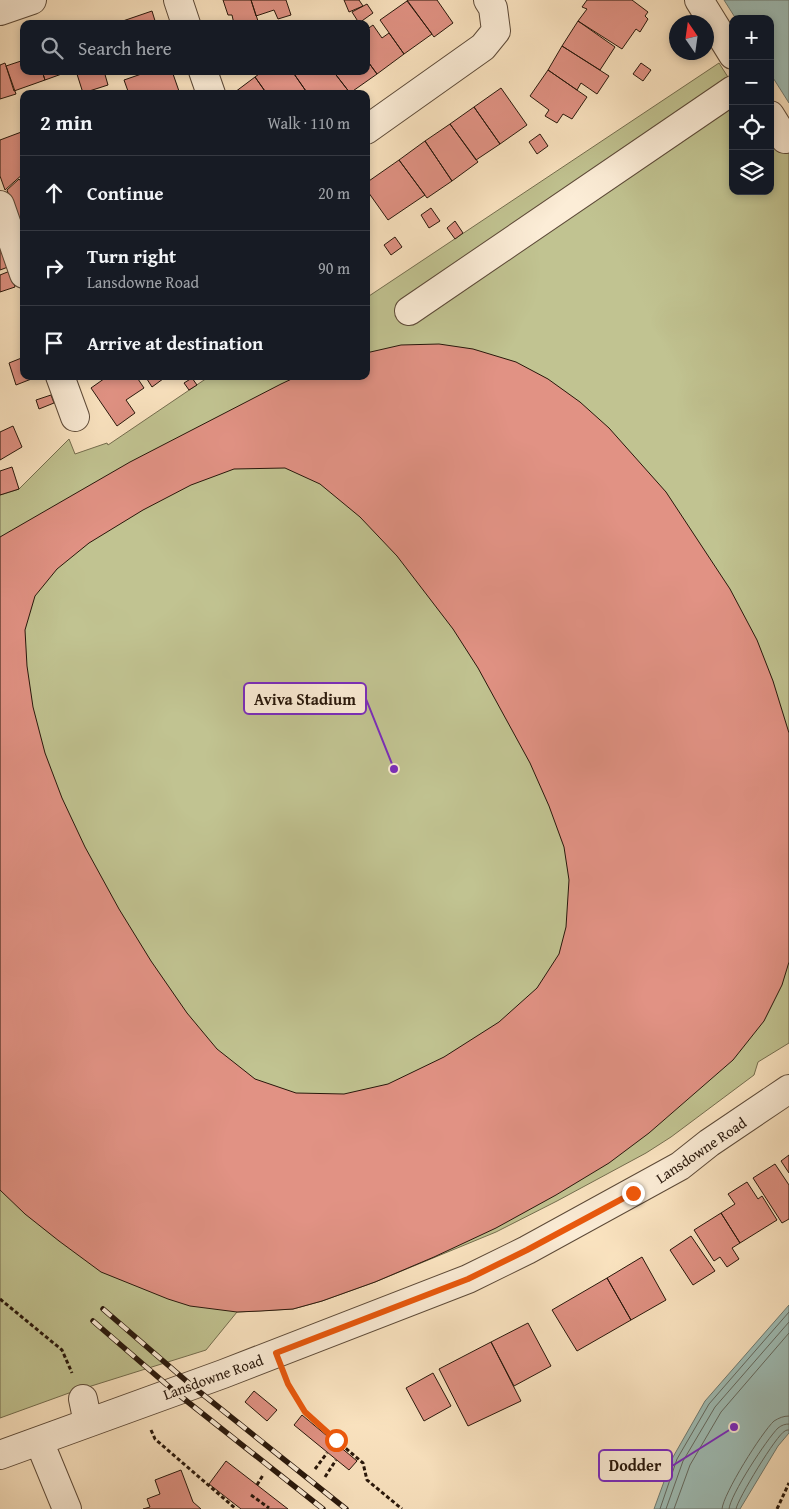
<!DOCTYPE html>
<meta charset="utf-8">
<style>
:root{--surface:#171b24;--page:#20242c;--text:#f1f3f6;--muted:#9ea1a6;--line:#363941}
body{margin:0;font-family:"Gentium Book Plus",serif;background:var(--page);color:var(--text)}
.controls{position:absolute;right:15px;top:15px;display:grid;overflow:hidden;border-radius:10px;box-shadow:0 2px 8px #0003}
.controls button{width:45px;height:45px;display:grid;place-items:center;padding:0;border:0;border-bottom:1px solid var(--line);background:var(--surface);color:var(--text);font:25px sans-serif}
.compass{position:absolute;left:669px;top:15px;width:45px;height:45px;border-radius:50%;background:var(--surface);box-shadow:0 2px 8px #0003;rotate:347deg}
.stop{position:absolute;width:15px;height:15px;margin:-11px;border:4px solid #ea580c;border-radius:50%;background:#fff}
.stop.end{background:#ea580c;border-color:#fff;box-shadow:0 1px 5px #0008}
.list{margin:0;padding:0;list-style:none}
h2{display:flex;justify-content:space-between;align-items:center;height:65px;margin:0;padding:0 20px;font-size:21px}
h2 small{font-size:16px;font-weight:400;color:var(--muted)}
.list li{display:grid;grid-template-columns:32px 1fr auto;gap:15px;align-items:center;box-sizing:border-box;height:75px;padding:0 20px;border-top:1px solid var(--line)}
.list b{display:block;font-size:19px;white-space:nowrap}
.list p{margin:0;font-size:16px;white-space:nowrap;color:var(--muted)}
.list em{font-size:16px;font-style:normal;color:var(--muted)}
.icon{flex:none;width:28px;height:28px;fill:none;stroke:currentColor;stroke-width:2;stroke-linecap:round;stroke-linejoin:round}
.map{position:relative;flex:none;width:789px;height:1509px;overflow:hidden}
.search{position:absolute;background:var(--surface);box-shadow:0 2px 8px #0003;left:20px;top:20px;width:350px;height:55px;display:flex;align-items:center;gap:12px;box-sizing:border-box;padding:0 18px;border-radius:10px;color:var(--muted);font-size:19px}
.panel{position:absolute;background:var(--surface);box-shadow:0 2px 8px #0003;left:20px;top:90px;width:350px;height:290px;border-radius:10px}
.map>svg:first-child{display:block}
.green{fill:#c1c391;stroke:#746d4e}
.water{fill:#9fbeb7;stroke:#6f7b72}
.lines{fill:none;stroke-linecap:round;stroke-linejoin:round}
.shore{stroke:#646a61;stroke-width:1}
.building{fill:#e19284;stroke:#28170b;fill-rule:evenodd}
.minor-casing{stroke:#5d4a38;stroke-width:30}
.path{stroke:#28170b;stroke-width:3;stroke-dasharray:4 2.5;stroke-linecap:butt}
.minor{stroke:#fcedd7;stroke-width:28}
.rail-casing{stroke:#28170b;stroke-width:5.5}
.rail{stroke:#fcedd7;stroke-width:4;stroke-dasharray:11;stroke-linecap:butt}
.route{stroke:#ea580c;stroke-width:6}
.labels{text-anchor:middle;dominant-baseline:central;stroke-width:5;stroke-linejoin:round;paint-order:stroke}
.street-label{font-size:15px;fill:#28170b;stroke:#fcedd7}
.leader{fill:none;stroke:#7b2cbf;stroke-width:2}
.callout-dot{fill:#7b2cbf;stroke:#fcedd7;stroke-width:2}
.callout{fill:#fcedd7;stroke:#7b2cbf;stroke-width:2}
.callout-label{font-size:16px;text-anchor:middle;font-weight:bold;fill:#28170b}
</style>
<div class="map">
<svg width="789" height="1509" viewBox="0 0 789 1509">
<rect width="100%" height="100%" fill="#fbe4c1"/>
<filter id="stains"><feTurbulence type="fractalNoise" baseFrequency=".004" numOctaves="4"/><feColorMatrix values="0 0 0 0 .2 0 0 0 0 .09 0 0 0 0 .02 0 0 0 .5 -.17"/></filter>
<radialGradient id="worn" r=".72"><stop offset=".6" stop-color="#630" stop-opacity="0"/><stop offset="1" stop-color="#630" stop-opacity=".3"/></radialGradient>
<!-- green -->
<path class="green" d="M719,63L733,85V191H770V140L789,139V1043L758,1062L754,1075L671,1137L646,1153L557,1201L496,1232L375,1282L322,1301L293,1309L237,1312L206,1350L69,1393L0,1418V495L19,489L69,439L75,454L107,443L108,445L210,376H366V298Z"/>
<!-- water -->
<path class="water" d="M724,0H789V103L770,73V19H736Z
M789,1305V1433L778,1446L740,1509H654L673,1457L705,1401Z"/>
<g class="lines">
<!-- shore -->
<path class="shore" d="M660,1509L677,1459L709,1404L789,1312
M666,1509L683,1461L715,1407L789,1322
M674,1509L690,1465L721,1412L789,1333
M722,1509C723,1494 762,1432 774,1421C779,1418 783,1416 789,1416
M729,1509C730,1495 767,1439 778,1428C782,1425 785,1424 789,1424
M736,1509C737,1500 777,1434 785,1431C786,1430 788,1430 789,1430"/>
</g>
<!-- building -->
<path class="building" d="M223,0H251L259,24H244L243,21L234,24L232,15H228Z
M251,0H286L291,15L278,19L274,10L256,16Z
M344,0H359L363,6L349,12Z
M407,0H437L453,23L434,37Z
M587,0H632L648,12L645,16L648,19L640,32L636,29L622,49L578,21L587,9L582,7Z
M407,1L432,34L404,54L380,20Z
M367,4L373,13L359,23L352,12Z
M152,11L156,24H114Z
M578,21L615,47L600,70L562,46Z
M373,25L382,38L389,33L404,54L377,74L366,59V30Z
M562,46L609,76L597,94L581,83L577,90L548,70Z
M366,59L377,74L350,93L333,71H366Z
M24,60V71H42L45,80L14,91L6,66Z
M5,63L16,94L0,99V65Z
M641,63L651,70L643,81L633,74Z
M548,70L587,97L572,119L563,114L557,123L545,116L549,110L530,96Z
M42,71H70L45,80Z
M76,71H104L108,85L83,93Z
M150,71H172L180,94H129L124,80Z
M263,71H292L308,94H267L255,77Z
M292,71H333L350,93L308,94Z
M255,77L267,94H236L235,92Z
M501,88L527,125L500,144L474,107Z
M474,107L500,144L476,160L450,124Z
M450,124L478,162L452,181L425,141Z
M24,131V173L5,190L0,176V140Z
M540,134L548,146L537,154L529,142Z
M425,141L452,181L427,198L399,160Z
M399,160L425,195L388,220L366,189V183Z
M19,179L24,185V219L18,223L7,190Z
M431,208L440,221L429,228L421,215Z
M455,221L463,233L455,239L447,228Z
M395,237L402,247L391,255L384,245Z
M0,245L8,267L0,270Z
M10,271L15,287L0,292V275Z
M439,344L473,349L516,362L548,379L580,402L609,428L666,492L730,589L757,640L773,681L789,733V962L782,985L764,1021L733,1060L649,1133L609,1163L556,1195L496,1228L434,1257L375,1282L322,1301L293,1309L261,1311L237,1312L190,1306L168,1299L101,1272L59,1241L25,1214L0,1190V537L130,462L281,384L298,376H366V353L401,345ZM285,468L320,484L360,517L397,556L453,629L478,668L530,763L549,806L564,847L569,880L566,927L559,954L537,988L499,1022L444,1057L388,1084L344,1094L296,1093L255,1079L217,1049L187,1013L151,961L119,909L85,847L62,798L45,753L33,707L27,666L25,630L35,596L57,569L89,543L143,510L191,485L234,469Z
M24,357V376H39L16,385L9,363Z
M108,376H136L144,388L126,400L135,413L117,426L91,388Z
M145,376H167L152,387Z
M192,378L197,385L189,390L184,383Z
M51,395L54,403L39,409L36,400Z
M13,426L22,447L0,460V432Z
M12,467L19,489L0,495V471Z
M789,1155V1173L781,1161Z
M775,1164L789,1185V1219L782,1223L753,1178Z
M747,1182L758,1199L762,1196L777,1220L740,1243L721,1213L735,1204L728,1194Z
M721,1213L740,1243L732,1248L739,1259L727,1267L720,1257L714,1261L694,1230Z
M691,1236L715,1271L693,1285L670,1250Z
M642,1257L666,1300L631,1320L607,1278Z
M607,1278L631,1320L577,1351L552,1310Z
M528,1323L551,1366L514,1386L491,1342Z
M491,1342L521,1401L468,1426L439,1369Z
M433,1373L451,1406L424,1421L406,1388Z
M254,1391L277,1410L267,1421L245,1402Z
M302,1415L357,1461L349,1470L294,1425Z
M226,1461L288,1509H241L209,1484Z
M181,1470L193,1502L201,1509H143L150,1507L147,1499L160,1494L155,1480Z"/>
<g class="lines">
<defs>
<path id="minor" d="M178,0L186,24
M699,0L733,55
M0,11L32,0
M203,71L211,94
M770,115L785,139
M366,130L483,47L496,31L493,8L488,0
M0,205L24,274
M409,311L733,90
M60,376L75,417
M83,1399L88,1423
M39,1441L67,1509
M0,1455L223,1374L468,1279L527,1250L680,1166L709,1143L789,1089"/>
</defs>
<!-- minor casing -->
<use href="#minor" class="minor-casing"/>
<!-- path -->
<path class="path" d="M0,1299L62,1350L72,1373
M286,1379L305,1412L336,1440L335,1442
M151,1430L155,1439L236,1509
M336,1440L363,1463L367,1480L402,1509
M315,1469L327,1453
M325,1477L336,1460
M257,1485L263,1475
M251,1495L269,1508
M777,1509L789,1483"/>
<!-- minor -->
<use href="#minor" class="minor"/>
<defs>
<path id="rail" d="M103,1309L191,1385L346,1509
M93,1321L174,1391L323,1509"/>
</defs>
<!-- rail casing -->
<use href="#rail" class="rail-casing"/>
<!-- rail -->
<use href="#rail" class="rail"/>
</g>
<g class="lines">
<!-- route -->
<path class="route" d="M336,1440L305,1412L288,1384L276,1353L468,1279L527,1250L633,1193"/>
</g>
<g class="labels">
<!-- street labels -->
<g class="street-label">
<text transform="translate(701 1150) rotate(-34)">Lansdowne Road</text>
<text transform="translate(213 1377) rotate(-20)">Lansdowne Road</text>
</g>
</g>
<!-- callouts -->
<path class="leader" d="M394 769L366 699M734 1427L672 1466"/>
<g class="callout-dot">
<circle cx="394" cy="769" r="5"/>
<circle cx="734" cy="1427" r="5"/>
</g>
<g class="callout">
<rect x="244" y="683" width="122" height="31" rx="5"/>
<rect x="599" y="1450" width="73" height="31" rx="5"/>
</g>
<g class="callout-label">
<text x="305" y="705">Aviva Stadium</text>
<text x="635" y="1471">Dodder</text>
</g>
<rect width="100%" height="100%" filter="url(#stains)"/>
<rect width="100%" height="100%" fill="url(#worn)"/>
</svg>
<div class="controls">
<button>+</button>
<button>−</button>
<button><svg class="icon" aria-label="locate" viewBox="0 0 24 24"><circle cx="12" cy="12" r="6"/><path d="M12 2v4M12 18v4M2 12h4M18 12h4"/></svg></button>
<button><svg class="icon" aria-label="layers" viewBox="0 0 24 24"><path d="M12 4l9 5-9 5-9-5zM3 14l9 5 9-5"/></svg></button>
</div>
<svg class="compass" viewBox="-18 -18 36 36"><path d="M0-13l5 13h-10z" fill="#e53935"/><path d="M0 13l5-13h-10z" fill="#9ea1a6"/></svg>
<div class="stop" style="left:336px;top:1440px"></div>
<div class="stop end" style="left:633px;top:1193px"></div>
<div class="search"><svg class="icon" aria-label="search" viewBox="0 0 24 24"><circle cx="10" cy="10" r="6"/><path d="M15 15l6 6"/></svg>Search here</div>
<section class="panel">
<h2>2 min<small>Walk · 110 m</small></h2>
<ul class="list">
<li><svg class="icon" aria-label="ahead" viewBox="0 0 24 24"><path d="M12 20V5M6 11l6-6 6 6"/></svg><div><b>Continue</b></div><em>20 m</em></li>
<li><svg class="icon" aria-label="right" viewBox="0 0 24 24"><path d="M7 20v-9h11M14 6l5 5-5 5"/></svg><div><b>Turn right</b><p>Lansdowne Road</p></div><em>90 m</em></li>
<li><svg class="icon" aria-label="arrive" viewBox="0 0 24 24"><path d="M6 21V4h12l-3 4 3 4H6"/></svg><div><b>Arrive at destination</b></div></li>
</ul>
</section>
</div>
